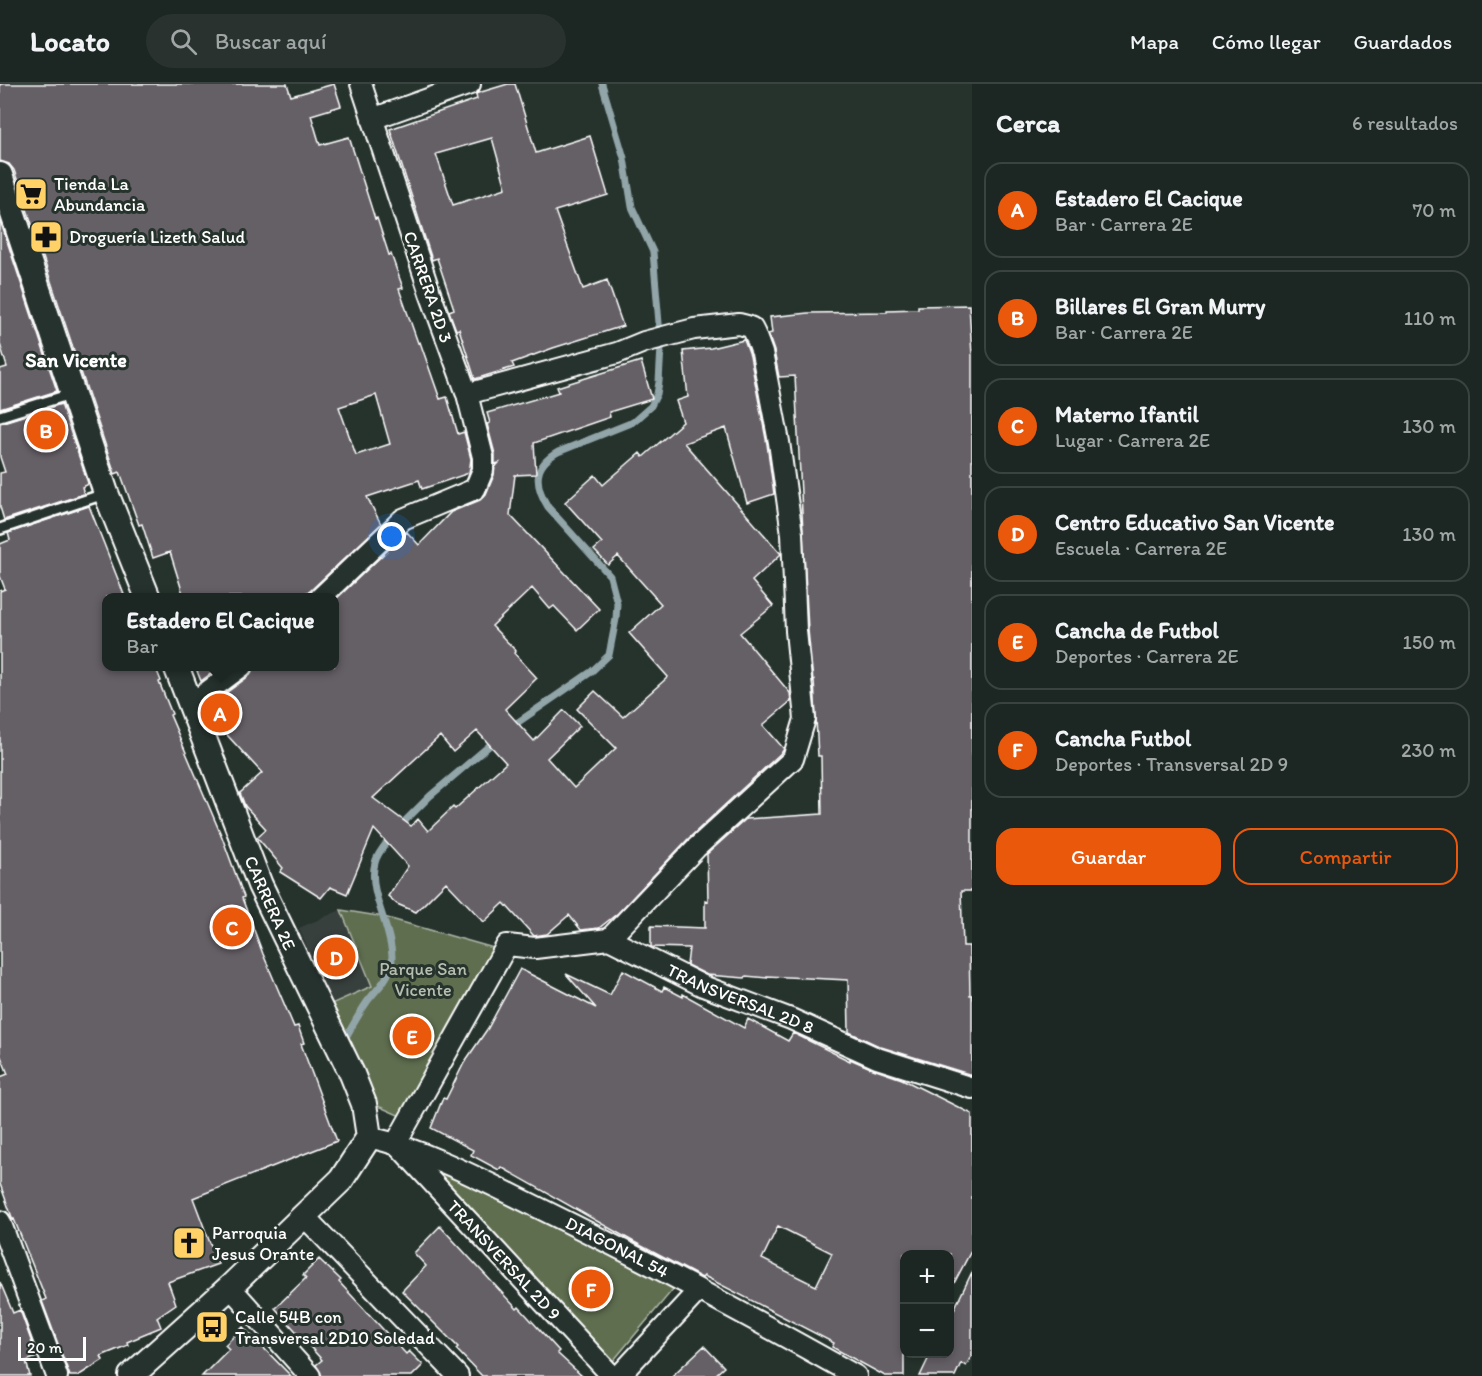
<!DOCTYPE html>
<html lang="es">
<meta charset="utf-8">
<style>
:root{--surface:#1c2622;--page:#29322f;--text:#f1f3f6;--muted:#a0a5a5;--line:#3a4340;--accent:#ea580c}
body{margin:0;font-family:Itim,sans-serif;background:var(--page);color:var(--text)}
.controls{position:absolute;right:18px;bottom:18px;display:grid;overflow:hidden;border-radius:12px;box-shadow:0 3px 9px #0003}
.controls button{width:54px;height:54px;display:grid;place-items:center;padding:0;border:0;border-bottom:2px solid var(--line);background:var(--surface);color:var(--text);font:30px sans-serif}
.scale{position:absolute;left:18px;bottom:15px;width:68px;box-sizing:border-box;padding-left:6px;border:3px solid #fff;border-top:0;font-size:16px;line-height:21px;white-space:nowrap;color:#fff;-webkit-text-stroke:4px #26332d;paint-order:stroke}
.you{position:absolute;left:392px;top:453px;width:21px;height:21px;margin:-15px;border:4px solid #fff;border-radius:50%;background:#1a73e8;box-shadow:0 0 0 9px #1a73e833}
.badge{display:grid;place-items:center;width:39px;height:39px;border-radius:50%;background:var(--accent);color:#fff;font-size:20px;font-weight:700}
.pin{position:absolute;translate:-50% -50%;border:3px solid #fff;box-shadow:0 2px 6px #0006}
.popup{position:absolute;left:102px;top:509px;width:237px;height:78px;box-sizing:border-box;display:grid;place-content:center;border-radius:12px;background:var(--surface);filter:drop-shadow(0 2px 4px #0005);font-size:20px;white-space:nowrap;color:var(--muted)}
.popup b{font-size:22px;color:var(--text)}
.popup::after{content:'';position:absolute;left:50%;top:100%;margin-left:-12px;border:12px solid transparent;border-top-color:var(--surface)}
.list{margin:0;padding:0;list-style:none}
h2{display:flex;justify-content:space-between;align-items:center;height:78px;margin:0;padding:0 24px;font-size:26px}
h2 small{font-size:20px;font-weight:400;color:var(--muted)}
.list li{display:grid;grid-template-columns:39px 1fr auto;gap:18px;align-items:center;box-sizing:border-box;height:96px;margin:0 12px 12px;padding:0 12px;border:2px solid var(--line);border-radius:18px}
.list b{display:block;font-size:22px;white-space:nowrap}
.list p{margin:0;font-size:20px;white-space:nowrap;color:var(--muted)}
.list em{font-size:20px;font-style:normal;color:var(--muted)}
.actions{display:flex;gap:12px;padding:18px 24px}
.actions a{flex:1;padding:14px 0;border:2px solid var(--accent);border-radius:18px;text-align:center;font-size:21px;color:var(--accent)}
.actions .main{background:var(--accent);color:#fff}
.icon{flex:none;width:33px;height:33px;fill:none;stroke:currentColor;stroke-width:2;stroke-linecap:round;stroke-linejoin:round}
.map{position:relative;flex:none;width:972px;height:1292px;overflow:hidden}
header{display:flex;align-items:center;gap:36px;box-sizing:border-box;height:84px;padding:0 30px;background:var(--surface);border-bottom:2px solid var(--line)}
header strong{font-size:28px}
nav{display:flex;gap:33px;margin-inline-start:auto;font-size:21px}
.search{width:420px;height:54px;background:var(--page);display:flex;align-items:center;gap:15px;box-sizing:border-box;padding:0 21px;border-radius:33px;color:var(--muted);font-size:22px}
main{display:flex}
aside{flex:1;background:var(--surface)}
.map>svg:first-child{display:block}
.built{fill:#39403e}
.green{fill:#5f6e50;stroke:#afb6a8;stroke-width:1.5}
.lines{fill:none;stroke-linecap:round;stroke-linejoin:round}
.stream{stroke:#92a5a9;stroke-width:7}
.building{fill:#655e66;stroke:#fff;stroke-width:1.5;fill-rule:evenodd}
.service-casing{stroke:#fff;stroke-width:14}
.minor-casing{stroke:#fff;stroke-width:24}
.tertiary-casing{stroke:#fff;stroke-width:28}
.service{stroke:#26332d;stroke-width:9}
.minor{stroke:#26332d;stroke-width:20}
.tertiary{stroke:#26332d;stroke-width:24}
.labels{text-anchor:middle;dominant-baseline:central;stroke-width:6;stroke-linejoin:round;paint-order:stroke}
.poi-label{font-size:18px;fill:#fff;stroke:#26332d;text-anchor:start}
.street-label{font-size:18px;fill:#fff;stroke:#26332d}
.park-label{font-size:18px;fill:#b7beb0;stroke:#26332d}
.neighbourhood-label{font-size:20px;font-weight:bold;fill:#fff;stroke:#26332d}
</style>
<header>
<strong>Locato</strong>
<div class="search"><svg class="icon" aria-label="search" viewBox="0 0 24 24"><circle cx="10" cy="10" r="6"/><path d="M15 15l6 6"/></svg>Buscar aquí</div>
<nav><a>Mapa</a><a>Cómo llegar</a><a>Guardados</a></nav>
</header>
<main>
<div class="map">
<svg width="972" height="1292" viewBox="0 0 972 1292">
<rect width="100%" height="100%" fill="#26332d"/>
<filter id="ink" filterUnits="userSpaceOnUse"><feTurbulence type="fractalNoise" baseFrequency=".0167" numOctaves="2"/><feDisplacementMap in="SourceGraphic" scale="12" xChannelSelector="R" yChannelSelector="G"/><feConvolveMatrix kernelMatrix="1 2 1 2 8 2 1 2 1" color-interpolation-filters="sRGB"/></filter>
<g filter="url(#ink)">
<!-- built -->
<path class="built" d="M341,826L372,902L331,920L299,844Z"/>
<!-- green -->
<path class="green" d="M341,826L384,833L497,865L405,1034L371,1019L369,999L331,920L372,902Z
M432,1086L491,1109L674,1204L613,1277Z"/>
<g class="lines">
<!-- stream -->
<path class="stream" d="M511,643L591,588L609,571L616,535L617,519L610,492L548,423C534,400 533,382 558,368L633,338L651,322L657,310L659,298L661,263L653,168L632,123L624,74L602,0
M399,743L430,712L496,656
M343,958C351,945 358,931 367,918C374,908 385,899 389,888C391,885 392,878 392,874C392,844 367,807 375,779C377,769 386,760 392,752"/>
</g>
<!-- building -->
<path class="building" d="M0,0H287L291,12L334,0L341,22L311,31L320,61L349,53L375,135L377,134L389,171L391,170L403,204L399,205L418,259L420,258L440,315L447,313L458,350L464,348L471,375L469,389L422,405L419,396L367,413L381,440L310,507L296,513H184L170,468L153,474L142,440L139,441L120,388L115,390L14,86L9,80L0,77ZM376,311L390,360L356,371L339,323Z
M508,0H515L536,69L590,52L608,111L555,127L583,205L607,196L623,242L553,264L512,279L514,283L475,295L459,245L456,246L449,227L454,225L437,174L432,176L390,45L477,15L476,10L478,9ZM492,54L506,104L453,121L436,70Z
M0,136L57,307L0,325V285L7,283L0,260Z
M969,221L972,272V807H961L963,862H969L970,911H972V991L881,963L849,948L848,896L767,892V894L746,892L745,894L707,891L687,881L689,864L651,863V842L705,844V816L708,817L707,770L746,735L822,730L821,672H818L814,596L813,597L808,546L795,292L779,293L774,267L768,250L772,249L770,233L808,229L887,228V226L918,225V222Z
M744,256L750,272L767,360L774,410L747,419L726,344L684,359L781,470L752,497L773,522L740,549L790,609L791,617L763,641L784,665L782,668L688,755L618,829L599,844L581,846L569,831L547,850L534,852L504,819L484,838L446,798L416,828L397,820L388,812L408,782L374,745L347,810L330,803L321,814L280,788L283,784L257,753L266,745L245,722L240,709L262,689L216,639L207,623L249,592L254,582H334V517L407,448L419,461L451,428L480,416L486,410L494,391L495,383L499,379L495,380V370L487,340L490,339L487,329L559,308L557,303L641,277L652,315L609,328L610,333L534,359L536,390L515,391L510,431L599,525L577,546L554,522L550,525L532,504L492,542L516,567L514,569L537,594L505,625L534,657L564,626L580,642L547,674L574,704L616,664L577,625L595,607L623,633L668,593L629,549L661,520L618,472L608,481L594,466L602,459L565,418L595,391L603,401L640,369L643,373L683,338L676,317L688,313L683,267L711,264ZM477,647L506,679L455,725L453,723L428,747L418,735L411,742L373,714L440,652L453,668Z
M61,320L88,399L87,401L82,403L84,410L4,436L0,423V389L5,388L0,373V339Z
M89,422L125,513H106V582H155L161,597L159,598L172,630L170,631L222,753L244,813L242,814L263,870L294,943L298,942L304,959L301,960L337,1057L193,1114L218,1180L168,1198L176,1220L157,1233L161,1243L139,1252V1253L127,1258L128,1261L101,1272L103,1276L78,1292H70L42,1217L46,1215L14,1135L13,1136L0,1100V993L8,990L0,970V507L5,505L0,492V460L10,456L8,449Z
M195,582H221L201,597Z
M520,885L596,924L566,890L610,911L623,886L662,907L664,903L683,913V910L744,944L748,935L788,957L793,949L850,977V975L873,985L902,995L972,1030V1165L950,1207V1170H904V1292H885L832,1263L834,1259L704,1192L702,1194L634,1158L501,1083L499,1086L471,1071L473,1066L431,1044L443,1014L446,1015L464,979L488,944ZM778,1142L832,1169L816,1202L762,1175Z
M440,1142L517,1225L519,1223L559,1267L557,1269L582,1292H482L456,1265L458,1263L402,1207L426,1182L414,1169Z
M319,1175L341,1196L339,1198L406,1270L409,1267L423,1281L412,1292H322L316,1281L322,1276L275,1224L306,1194L303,1191Z
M972,1188V1270L966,1282L961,1279L955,1292H920L931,1269H950V1234Z
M0,1198L13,1229L20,1226L37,1273L26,1277L30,1292H0Z
M243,1243L291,1292H202L229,1265L225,1261Z
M704,1262L724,1283L714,1292H672Z"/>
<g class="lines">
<defs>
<path id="service" d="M0,332L71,310
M0,445L104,410"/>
<g id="minor">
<path d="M372,35L470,0"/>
<path d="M467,310L617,269L644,258L694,245L739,240L747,242L752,244L755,250L762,269L779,358L792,450L796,547L805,635L793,675L696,764L609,855"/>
<path d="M320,514L403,435L475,405L483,386V373L467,310L430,209L361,0"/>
<path d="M191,620L242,582"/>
<path id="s1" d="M369,1053C426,1066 484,1097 537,1123C645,1176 751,1233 856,1292"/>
<path d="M304,1132L458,1292"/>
<path d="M0,1137L57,1292"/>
<path d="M230,1203L310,1292"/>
<path id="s2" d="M612,1292L396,1059L507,861L535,864L609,855L703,902L791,935L877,974L972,1004"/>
<path d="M619,1292L698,1207"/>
</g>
<path id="tertiary" d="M0,91L106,409L148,514
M131,1292L230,1203L341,1096L369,1053L364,1020L352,990L260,801L176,582"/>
</defs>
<!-- service casing -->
<use href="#service" class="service-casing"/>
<!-- minor casing -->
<use href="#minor" class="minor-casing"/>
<!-- tertiary casing -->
<use href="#tertiary" class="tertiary-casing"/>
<!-- service -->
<use href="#service" class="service"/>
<!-- minor -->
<use href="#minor" class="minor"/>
<!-- tertiary -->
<use href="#tertiary" class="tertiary"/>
</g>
</g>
<!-- icons -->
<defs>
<symbol id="supermarket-square" viewBox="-11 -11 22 22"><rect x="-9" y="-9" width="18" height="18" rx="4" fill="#ffd166" stroke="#26332d"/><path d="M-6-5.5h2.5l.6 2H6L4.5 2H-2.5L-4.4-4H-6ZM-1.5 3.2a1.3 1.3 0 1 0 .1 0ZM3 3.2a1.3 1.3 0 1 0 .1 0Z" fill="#111"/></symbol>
<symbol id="pharmacy-square" viewBox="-11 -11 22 22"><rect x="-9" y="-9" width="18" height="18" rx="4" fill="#ffd166" stroke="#26332d"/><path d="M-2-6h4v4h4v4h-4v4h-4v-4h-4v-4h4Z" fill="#111"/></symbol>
<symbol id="church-square" viewBox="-11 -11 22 22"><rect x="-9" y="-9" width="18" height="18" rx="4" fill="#ffd166" stroke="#26332d"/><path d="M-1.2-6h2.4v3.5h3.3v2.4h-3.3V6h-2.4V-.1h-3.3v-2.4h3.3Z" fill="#111"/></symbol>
<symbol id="bus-square" viewBox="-11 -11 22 22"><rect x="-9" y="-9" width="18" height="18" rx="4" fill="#ffd166" stroke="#26332d"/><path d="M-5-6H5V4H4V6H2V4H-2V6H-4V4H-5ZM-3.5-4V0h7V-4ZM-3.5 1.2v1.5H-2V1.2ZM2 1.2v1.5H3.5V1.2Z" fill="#111"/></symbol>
</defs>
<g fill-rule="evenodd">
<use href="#supermarket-square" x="12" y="91" width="38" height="38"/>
<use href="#pharmacy-square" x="27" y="134" width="38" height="38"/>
<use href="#church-square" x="170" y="1140" width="38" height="38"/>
<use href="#bus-square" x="193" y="1224" width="38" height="38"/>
</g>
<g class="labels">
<!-- poi labels -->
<g class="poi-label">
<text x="54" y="100">Tienda La<tspan x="54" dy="21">Abundancia</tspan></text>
<text x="69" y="153">Droguería Lizeth Salud</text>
<text x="212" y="1149">Parroquia<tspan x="212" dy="21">Jesus Orante</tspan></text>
<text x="235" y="1233">Calle 54B con<tspan x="235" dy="21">Transversal 2D10 Soledad</tspan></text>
</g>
<!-- street labels -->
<g class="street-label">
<text transform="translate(428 203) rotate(71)">CARRERA 2D 3</text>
<text transform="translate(270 819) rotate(66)">CARRERA 2E</text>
<text stroke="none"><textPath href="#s2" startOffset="792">TRANSVERSAL 2D 8</textPath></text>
<text stroke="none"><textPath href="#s1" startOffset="272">DIAGONAL 54</textPath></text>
<text transform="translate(504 1176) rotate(47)">TRANSVERSAL 2D 9</text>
</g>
<!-- park labels -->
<g class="park-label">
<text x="423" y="885">Parque San<tspan x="423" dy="21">Vicente</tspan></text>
</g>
<!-- neighbourhood labels -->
<g class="neighbourhood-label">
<text x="76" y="276">San Vicente</text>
</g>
</g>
</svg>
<div class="controls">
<button>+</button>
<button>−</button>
</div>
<div class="scale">20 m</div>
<div class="you"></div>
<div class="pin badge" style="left:220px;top:629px">A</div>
<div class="popup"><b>Estadero El Cacique</b>Bar</div>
<div class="pin badge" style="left:46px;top:346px">B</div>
<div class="pin badge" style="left:232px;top:843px">C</div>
<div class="pin badge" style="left:336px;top:873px">D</div>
<div class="pin badge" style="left:412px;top:952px">E</div>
<div class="pin badge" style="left:591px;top:1205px">F</div>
</div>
<aside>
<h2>Cerca<small>6 resultados</small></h2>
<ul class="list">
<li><span class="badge">A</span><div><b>Estadero El Cacique</b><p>Bar · Carrera 2E</p></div><em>70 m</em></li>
<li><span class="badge">B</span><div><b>Billares El Gran Murry</b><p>Bar · Carrera 2E</p></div><em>110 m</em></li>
<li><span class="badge">C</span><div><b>Materno Ifantil</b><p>Lugar · Carrera 2E</p></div><em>130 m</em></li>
<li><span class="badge">D</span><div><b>Centro Educativo San Vicente</b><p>Escuela · Carrera 2E</p></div><em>130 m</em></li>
<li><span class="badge">E</span><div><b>Cancha de Futbol</b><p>Deportes · Carrera 2E</p></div><em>150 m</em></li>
<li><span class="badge">F</span><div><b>Cancha Futbol</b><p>Deportes · Transversal 2D 9</p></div><em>230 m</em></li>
</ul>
<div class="actions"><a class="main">Guardar</a><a>Compartir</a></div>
</aside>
</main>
